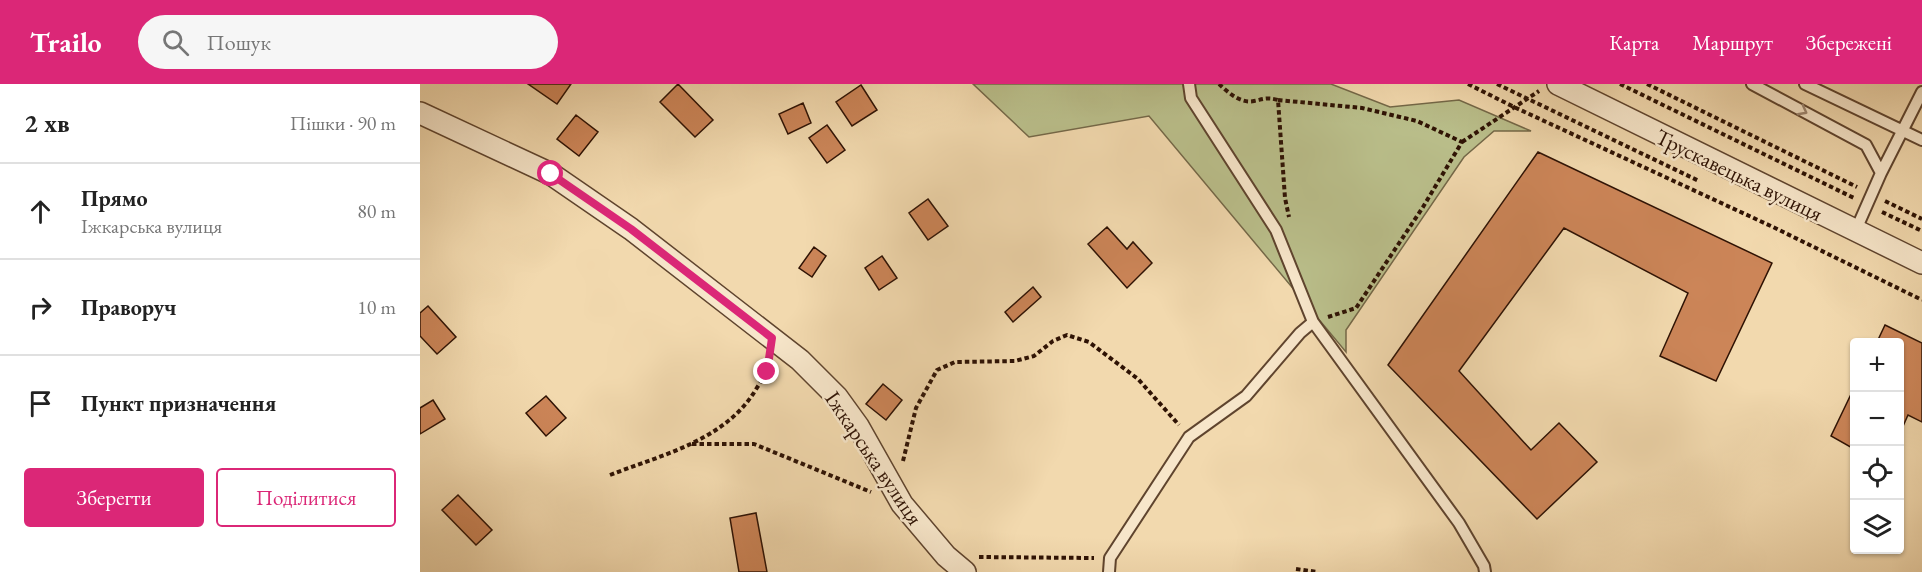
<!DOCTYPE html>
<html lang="uk">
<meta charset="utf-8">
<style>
:root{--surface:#fff;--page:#f6f6f6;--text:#222;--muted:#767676;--line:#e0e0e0;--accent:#db2777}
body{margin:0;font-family:"EB Garamond",serif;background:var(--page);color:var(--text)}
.controls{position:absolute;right:18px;bottom:18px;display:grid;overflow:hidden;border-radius:6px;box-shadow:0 2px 4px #0004}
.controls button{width:54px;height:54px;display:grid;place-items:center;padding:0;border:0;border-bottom:2px solid var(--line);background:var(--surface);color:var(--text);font:30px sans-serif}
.stop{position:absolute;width:18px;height:18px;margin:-14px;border:4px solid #db2777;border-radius:50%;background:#fff}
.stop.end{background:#db2777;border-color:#fff;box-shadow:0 2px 6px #0008}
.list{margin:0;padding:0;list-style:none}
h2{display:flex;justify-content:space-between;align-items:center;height:78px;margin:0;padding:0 24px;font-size:26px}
h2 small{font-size:20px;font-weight:400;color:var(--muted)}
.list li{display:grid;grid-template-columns:39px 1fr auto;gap:18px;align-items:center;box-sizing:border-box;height:96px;padding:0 24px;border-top:2px solid var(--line)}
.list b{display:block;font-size:22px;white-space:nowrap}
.list p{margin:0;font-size:20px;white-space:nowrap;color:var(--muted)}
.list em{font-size:20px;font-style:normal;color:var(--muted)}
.actions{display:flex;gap:12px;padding:18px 24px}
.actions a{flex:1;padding:14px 0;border:2px solid var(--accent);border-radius:6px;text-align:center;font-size:21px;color:var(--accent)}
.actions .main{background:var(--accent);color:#fff}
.icon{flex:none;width:33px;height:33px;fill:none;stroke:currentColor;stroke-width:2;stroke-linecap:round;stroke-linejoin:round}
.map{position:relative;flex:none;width:1502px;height:488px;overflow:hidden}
header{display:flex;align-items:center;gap:36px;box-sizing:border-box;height:84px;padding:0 30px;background:var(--accent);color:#fff}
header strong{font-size:28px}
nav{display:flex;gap:33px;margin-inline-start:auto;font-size:21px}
.search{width:420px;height:54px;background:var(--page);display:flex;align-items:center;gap:15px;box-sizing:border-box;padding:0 21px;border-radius:33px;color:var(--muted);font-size:22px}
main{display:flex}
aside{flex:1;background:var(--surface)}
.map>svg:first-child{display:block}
.green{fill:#babf8b;stroke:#746848;stroke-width:1.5}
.building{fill:#cc8558;stroke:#2e1204;stroke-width:1.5}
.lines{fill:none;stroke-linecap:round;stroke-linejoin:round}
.service-casing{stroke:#5f442e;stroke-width:14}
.minor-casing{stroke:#5f442e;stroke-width:24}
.path{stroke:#2e1204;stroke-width:4;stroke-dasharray:4.5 3;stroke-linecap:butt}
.service{stroke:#f7e6ca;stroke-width:10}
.minor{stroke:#f7e6ca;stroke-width:21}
.oneway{stroke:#9d8771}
.route{stroke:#db2777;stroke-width:8}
.labels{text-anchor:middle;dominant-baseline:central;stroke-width:5;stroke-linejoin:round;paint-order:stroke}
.street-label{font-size:22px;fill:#2e1204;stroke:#f7e6ca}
</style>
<header>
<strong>Trailo</strong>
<div class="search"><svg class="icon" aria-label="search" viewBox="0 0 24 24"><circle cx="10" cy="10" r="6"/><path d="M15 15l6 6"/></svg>Пошук</div>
<nav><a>Карта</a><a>Маршрут</a><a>Збережені</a></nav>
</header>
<main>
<aside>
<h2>2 хв<small>Пішки · 90 m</small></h2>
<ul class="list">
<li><svg class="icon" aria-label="ahead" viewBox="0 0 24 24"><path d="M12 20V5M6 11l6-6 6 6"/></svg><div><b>Прямо</b><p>Іжкарська вулиця</p></div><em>80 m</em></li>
<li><svg class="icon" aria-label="right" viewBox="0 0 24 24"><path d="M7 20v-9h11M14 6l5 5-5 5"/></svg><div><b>Праворуч</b></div><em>10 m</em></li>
<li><svg class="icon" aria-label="arrive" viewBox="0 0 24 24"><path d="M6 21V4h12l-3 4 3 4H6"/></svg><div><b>Пункт призначення</b></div></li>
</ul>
<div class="actions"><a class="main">Зберегти</a><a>Поділитися</a></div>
</aside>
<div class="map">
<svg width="1502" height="488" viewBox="0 0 1502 488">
<rect width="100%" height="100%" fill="#f2d9ae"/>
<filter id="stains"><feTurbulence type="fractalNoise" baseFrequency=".00333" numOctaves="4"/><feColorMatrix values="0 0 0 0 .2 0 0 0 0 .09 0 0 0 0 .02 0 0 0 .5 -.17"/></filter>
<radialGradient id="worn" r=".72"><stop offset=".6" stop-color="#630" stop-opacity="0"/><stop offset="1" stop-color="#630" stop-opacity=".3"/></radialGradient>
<!-- green -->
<path class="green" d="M553,0H911L970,23L1039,16L1111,47H1074L1044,73L926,246V268L729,32L609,53Z"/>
<!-- building -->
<path class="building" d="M108,0H151L137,20Z
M258,0L293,36L275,53L240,18Z
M441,1L457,26L432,42L416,18Z
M383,19L391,39L368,50L359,30Z
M156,31L178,48L159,72L137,55Z
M407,41L425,66L407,79L389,54Z
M1118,68L1352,179L1296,297L1240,272L1268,209L1144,144L1039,287L1111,366L1139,339L1177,378L1117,435L968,281Z
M508,115L528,142L508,156L489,129Z
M687,143L707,165L713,158L732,179L707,204L668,160Z
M394,163L406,172L392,193L379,184Z
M462,172L477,194L459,206L445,184Z
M613,203L621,213L593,238L585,228Z
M8,222L36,253L17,270L0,252V229Z
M1465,241L1502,259V338L1488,331L1480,349V258H1457Z
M463,300L482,316L466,336L446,320Z
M1434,304V365L1411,352Z
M126,312L146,334L126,352L106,329Z
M13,316L25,335L0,350V324Z
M38,411L72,446L56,461L22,426Z
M336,429L347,488H319L310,434Z"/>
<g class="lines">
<defs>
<path id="service" d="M769,0L771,14L856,146L893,238L1039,439L1064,482L1065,488
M1332,0L1446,61L1461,89
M1385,0L1502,56
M1435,148L1461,89L1502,8
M689,488L690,474L769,353L826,312L880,249L893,238"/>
<path id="minor" d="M1138,0L1502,179
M0,29L131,90L211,145L380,276L417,313L438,342L482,420L526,472L545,488"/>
</defs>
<!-- service casing -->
<use href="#service" class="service-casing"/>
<!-- minor casing -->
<use href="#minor" class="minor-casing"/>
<!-- path -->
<path class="path" d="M799,0C808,8 820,20 834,17C844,15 847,13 858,16L865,114L869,133
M1048,0L1094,23L1353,143L1502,216
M1077,0L1279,97
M1200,0L1434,114
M1227,0L1437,103
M858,16L942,24L997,37L1042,58L1003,123L936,224L908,233
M1042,58L1119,7
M1465,117L1502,135
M1462,128L1502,147
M272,360H334L451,408
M483,377L496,324L517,286L535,278L595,277L614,272L633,257L647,251L669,258L718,295L759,341
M190,391C241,371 304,357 335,307C341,297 347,289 348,278
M559,473L674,474
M876,485L898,488"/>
<!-- service -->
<use href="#service" class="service"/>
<!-- minor -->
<use href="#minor" class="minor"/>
</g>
<!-- one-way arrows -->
<defs><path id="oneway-chevron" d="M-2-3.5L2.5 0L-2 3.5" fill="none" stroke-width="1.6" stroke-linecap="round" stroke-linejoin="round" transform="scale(1.5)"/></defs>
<use class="oneway" href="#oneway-chevron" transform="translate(1383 27) rotate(28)"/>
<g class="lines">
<!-- route -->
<path class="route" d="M131,90L211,145L352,254L347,288"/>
</g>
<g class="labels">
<!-- street labels -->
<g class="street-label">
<text transform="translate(1319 91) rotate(26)">Трускавецька вулиця</text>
<text transform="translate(454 374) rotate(56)">Іжкарська вулиця</text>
</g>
</g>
<rect width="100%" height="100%" filter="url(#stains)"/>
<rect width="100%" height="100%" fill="url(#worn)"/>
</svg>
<div class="controls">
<button>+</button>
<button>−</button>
<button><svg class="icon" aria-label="locate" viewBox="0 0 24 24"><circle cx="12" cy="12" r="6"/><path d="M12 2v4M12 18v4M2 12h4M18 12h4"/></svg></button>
<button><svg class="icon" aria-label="layers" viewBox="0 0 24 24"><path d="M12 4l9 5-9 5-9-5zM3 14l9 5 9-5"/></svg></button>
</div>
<div class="stop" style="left:131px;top:90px"></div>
<div class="stop end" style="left:347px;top:288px"></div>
</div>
</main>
